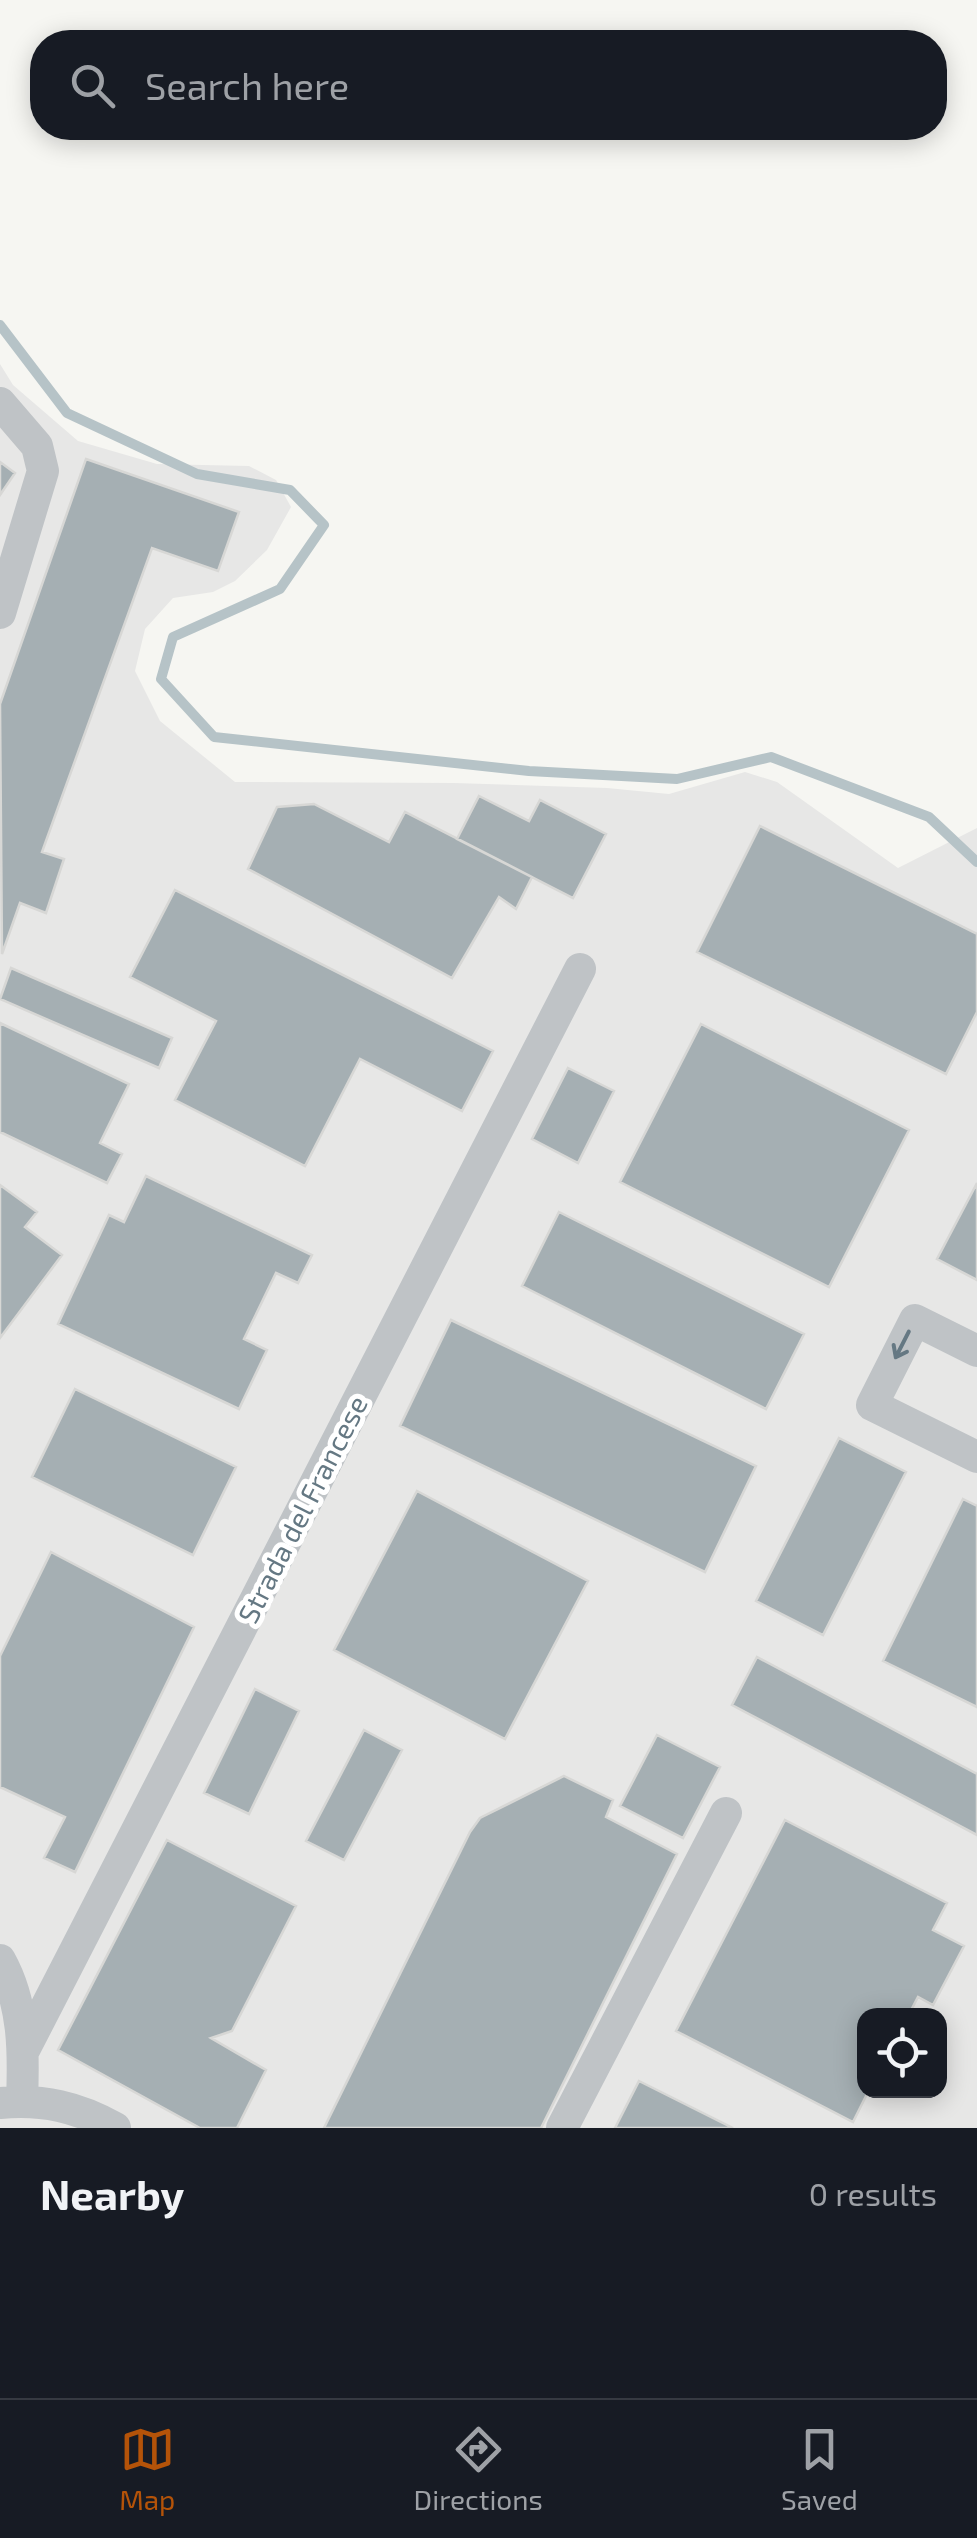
<!DOCTYPE html>
<style>
:root{--surface:#171b24;--page:#242831;--text:#f1f3f6;--muted:#9ea1a6;--line:#363941;--accent:#b45309}
body{margin:0;font-family:"Exo 2",sans-serif;background:var(--page);color:var(--text)}
.controls{position:absolute;right:30px;bottom:30px;display:grid;overflow:hidden;border-radius:20px;box-shadow:0 5px 25px #0003}
.controls button{width:90px;height:90px;display:grid;place-items:center;padding:0;border:0;border-bottom:2px solid var(--line);background:var(--surface);color:var(--text);font:50px sans-serif}
.list{margin:0;padding:0;list-style:none}
h2{display:flex;justify-content:space-between;align-items:center;height:130px;margin:0;padding:0 40px;font-size:42px}
h2 small{font-size:32px;font-weight:400;color:var(--muted)}
.icon{flex:none;width:55px;height:55px;fill:none;stroke:currentColor;stroke-width:2;stroke-linecap:round;stroke-linejoin:round}
.map{position:relative;flex:none;width:977px;height:2128px;overflow:hidden}
.search{position:absolute;background:var(--surface);box-shadow:0 5px 25px #0003;left:30px;right:30px;top:30px;height:110px;display:flex;align-items:center;gap:25px;box-sizing:border-box;padding:0 35px;border-radius:40px;color:var(--muted);font-size:38px}
.sheet{height:270px;background:var(--surface)}
nav{display:flex;justify-content:space-around;align-items:center;box-sizing:border-box;height:140px;border-top:2px solid var(--line);background:var(--surface);font-size:28px;color:var(--muted)}
nav a{display:grid;justify-items:center;gap:5px}
nav .on{color:var(--accent)}
.map>svg:first-child{display:block}
.built{fill:#e7e7e6;fill-rule:evenodd}
.lines{fill:none;stroke-linecap:round;stroke-linejoin:round}
.stream{stroke:#b6c3c7;stroke-width:10}
.building{fill:#a5afb3;stroke:#d7d7d5;stroke-width:2.5}
.street{stroke:#bfc3c6;stroke-width:32}
.oneway{stroke:#657883}
.labels{text-anchor:middle;dominant-baseline:central;stroke-width:10;stroke-linejoin:round;paint-order:stroke}
.street-label{font-size:28px;fill:#657883;stroke:#fff}
</style>
<div class="map">
<svg width="977" height="2128" viewBox="0 0 977 2128">
<rect width="100%" height="100%" fill="#f6f6f2"/>
<!-- built -->
<path class="built" d="M0,364L13,385L78,441L157,464L249,466L276,480L291,507L267,550L235,581L213,592L173,598L145,629L135,671L160,721L235,782L454,783L607,788L669,794L745,772L777,782L898,868L977,828V2128H0ZM864,2016H940V2090H864Z"/>
<g class="lines">
<!-- stream -->
<path class="stream" d="M0,325L67,413L197,474L290,490L324,525L280,589L173,637L161,679L214,737L529,771L677,779L771,757L929,817L977,862"/>
</g>
<!-- building -->
<path class="building" d="M86,459L239,512L218,571L152,548L42,852L64,859L46,913L20,903L2,954L0,704Z
M0,462L15,473L0,495Z
M479,796L529,821L540,800L606,834L573,898L457,839Z
M314,804L389,842L405,812L532,877L516,909L499,897L452,978L248,869L277,807Z
M760,826L977,934V1012L946,1074L697,952Z
M175,890L493,1051L462,1111L360,1059L305,1166L175,1100L216,1021L130,977Z
M11,968L172,1038L159,1068L0,999Z
M0,1023L129,1084L100,1143L122,1154L107,1183L0,1132Z
M701,1024L909,1130L829,1287L620,1182Z
M568,1068L614,1091L578,1163L532,1139Z
M146,1176L312,1255L298,1283L276,1273L244,1339L267,1350L239,1409L58,1324L109,1215L124,1222Z
M977,1183V1280L937,1259Z
M0,1185L37,1212L25,1227L62,1255L0,1338Z
M559,1212L804,1334L766,1409L522,1286Z
M451,1320L756,1466L705,1572L400,1426Z
M75,1389L236,1467L193,1555L32,1477Z
M839,1438L906,1472L823,1635L756,1601Z
M417,1491L588,1581L505,1739L334,1650Z
M963,1499L977,1506V1707L883,1661Z
M51,1552L194,1627L75,1872L44,1858L65,1817L0,1787V1656Z
M757,1657L977,1774V1835L732,1705Z
M255,1689L299,1711L249,1814L204,1793Z
M364,1730L402,1750L344,1860L306,1841Z
M657,1735L720,1767L683,1838L620,1806Z
M564,1776L613,1800L606,1817L677,1854L541,2128H324L470,1832L480,1818Z
M785,1820L947,1903L933,1930L964,1946L933,2005L918,1997L908,2016H864V2090H869L853,2122L676,2031Z
M167,1840L296,1906L232,2031L211,2038L266,2070L237,2128H200L58,2050Z
M639,2081L733,2128H615Z"/>
<g class="lines">
<!-- street -->
<path class="street" d="M0,403L37,446L43,471L0,613
M977,1351L915,1320L872,1405L977,1457
M0,1960C24,2003 24,2052 22,2101
M24,2050L580,969
M0,2103C43,2099 78,2107 115,2128
M562,2128L726,1813"/>
</g>
<!-- one-way arrows -->
<defs><path id="oneway-shaft" d="M-6 0H5M1.5-3L5.5 0L1.5 3" fill="none" stroke-width="1.6" stroke-linecap="round" stroke-linejoin="round" transform="scale(2.5)"/></defs>
<use class="oneway" href="#oneway-shaft" transform="translate(902 1345) rotate(117)"/>
<g class="labels">
<!-- street labels -->
<g class="street-label">
<text transform="translate(302 1509) rotate(-63)">Strada del Francese</text>
</g>
</g>
</svg>
<div class="controls">
<button><svg class="icon" aria-label="locate" viewBox="0 0 24 24"><circle cx="12" cy="12" r="6"/><path d="M12 2v4M12 18v4M2 12h4M18 12h4"/></svg></button>
</div>
<div class="search"><svg class="icon" aria-label="search" viewBox="0 0 24 24"><circle cx="10" cy="10" r="6"/><path d="M15 15l6 6"/></svg>Search here</div>
</div>
<section class="sheet">
<h2>Nearby<small>0 results</small></h2>
<ul class="list">
</ul>
</section>
<nav>
<a class="on"><svg class="icon" aria-label="map" viewBox="0 0 24 24"><path d="M3 6l6-2 6 2 6-2v14l-6 2-6-2-6 2zM9 4v14M15 6v14"/></svg>Map</a>
<a><svg class="icon" aria-label="directions" viewBox="0 0 24 24"><path d="M12 3l9 9-9 9-9-9zM9 14v-3h6M13 9l2 2-2 2"/></svg>Directions</a>
<a><svg class="icon" aria-label="saved" viewBox="0 0 24 24"><path d="M7 4h10v16l-5-4-5 4z"/></svg>Saved</a>
</nav>
